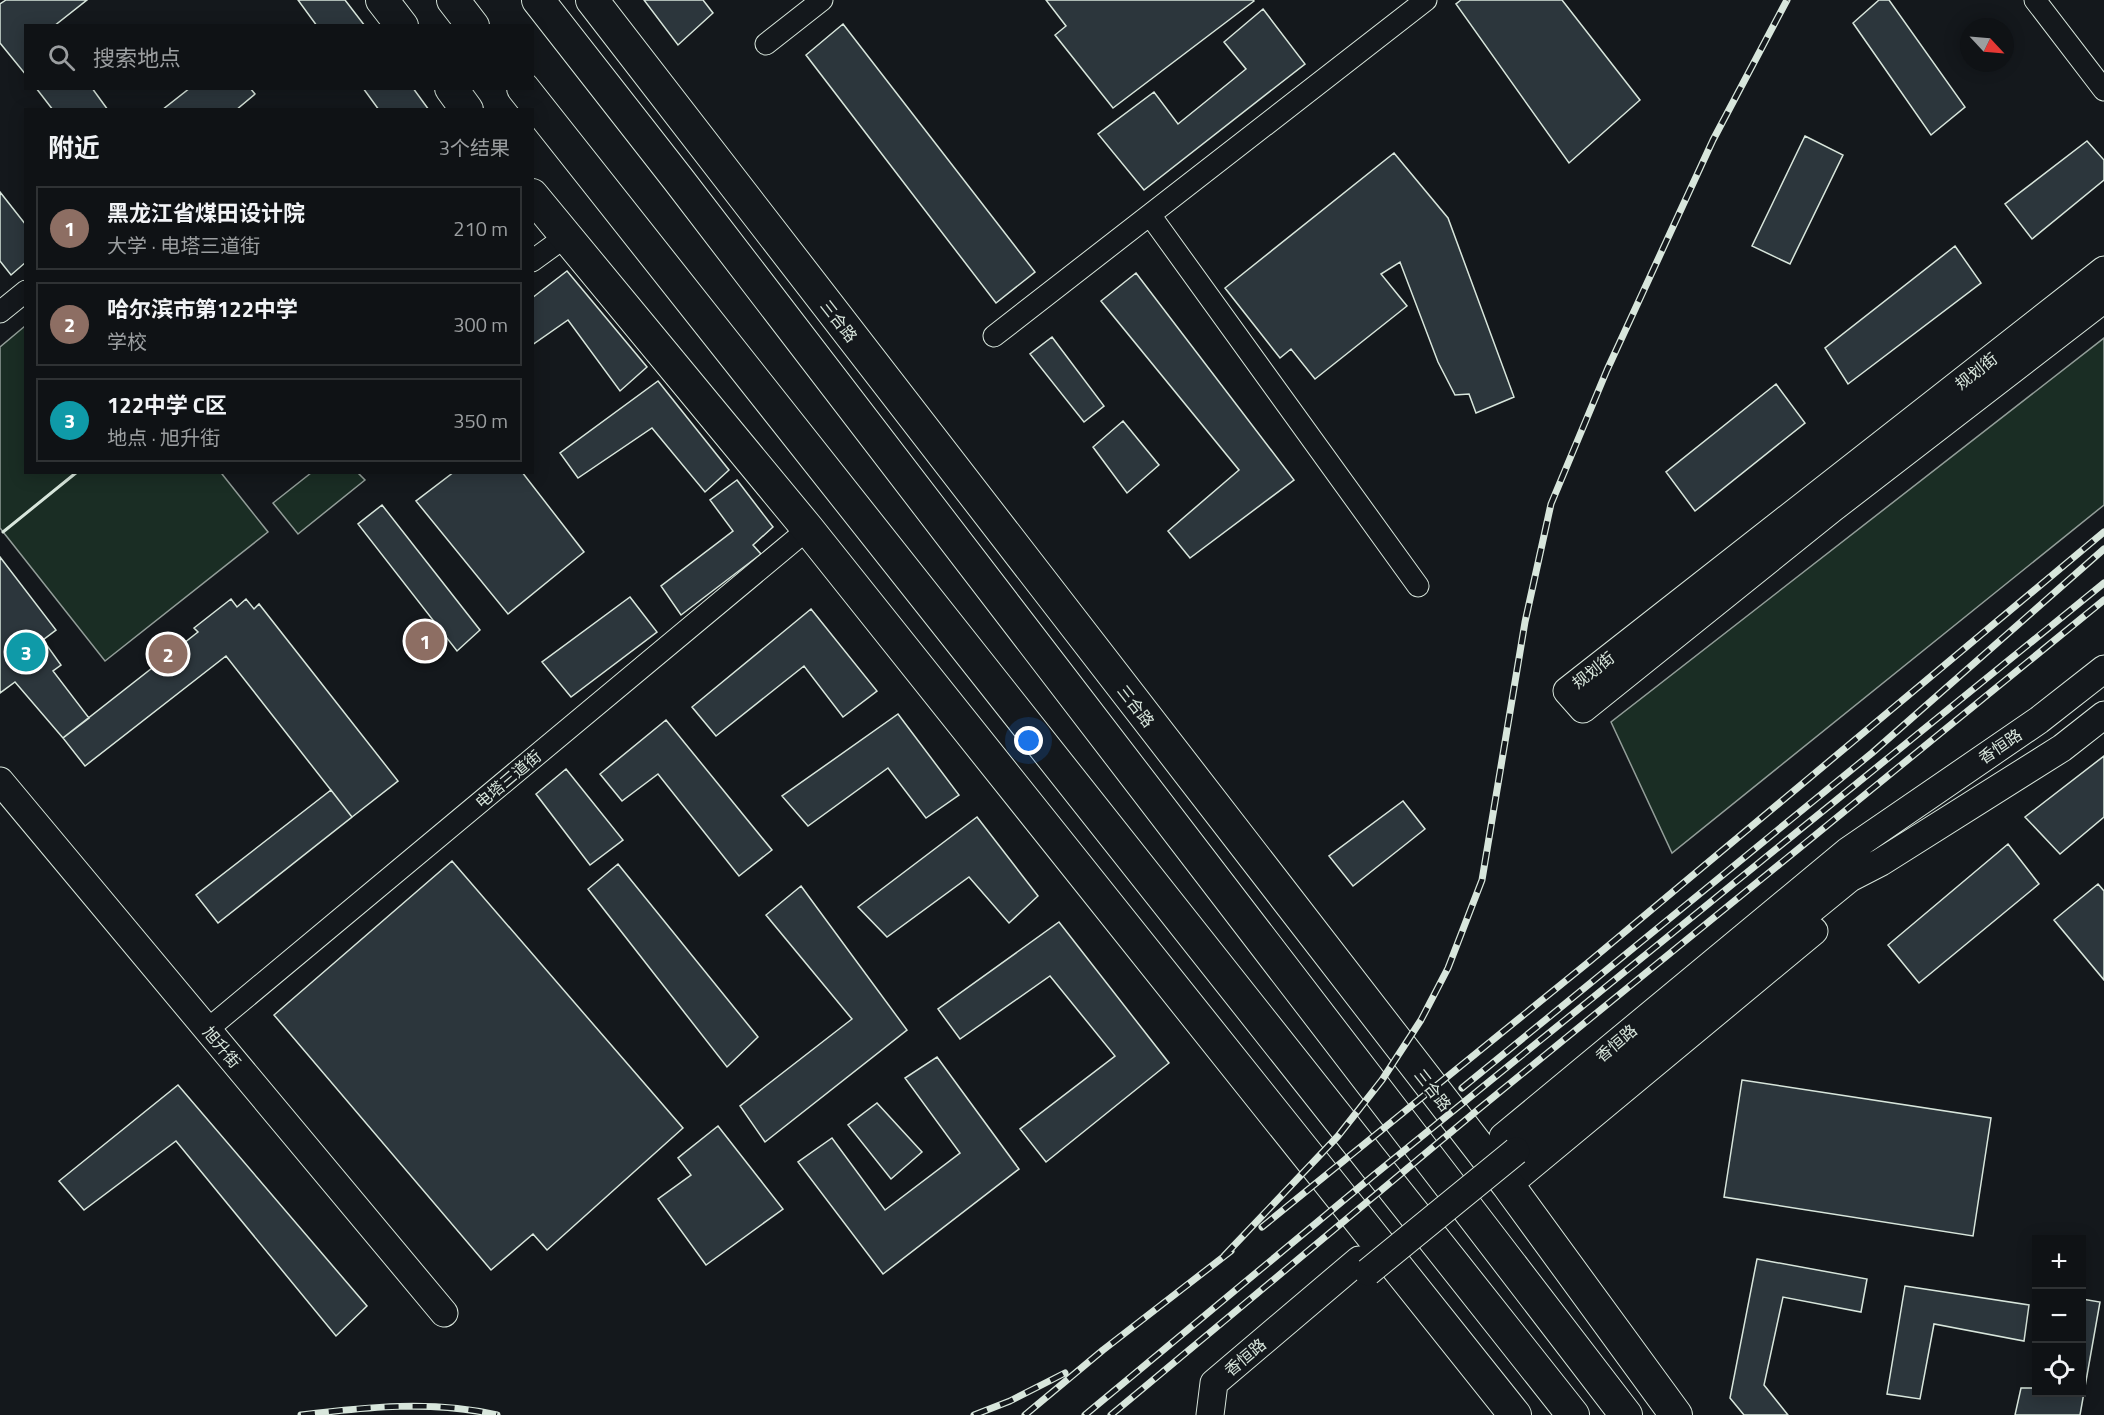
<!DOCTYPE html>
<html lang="zh">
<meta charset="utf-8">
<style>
:root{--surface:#0f1215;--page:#1d2022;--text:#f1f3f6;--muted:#9b9ea0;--line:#2f3234;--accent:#ffb74d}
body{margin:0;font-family:"Titillium Web","Noto Sans SC",sans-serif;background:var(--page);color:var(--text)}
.controls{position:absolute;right:18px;bottom:18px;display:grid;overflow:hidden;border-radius:0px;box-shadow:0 3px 15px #0003}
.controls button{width:54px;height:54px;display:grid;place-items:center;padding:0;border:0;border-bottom:2px solid var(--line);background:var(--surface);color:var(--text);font:30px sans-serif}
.compass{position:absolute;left:1960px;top:18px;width:54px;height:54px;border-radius:50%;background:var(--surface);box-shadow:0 3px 15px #0003;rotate:116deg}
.you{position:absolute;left:1029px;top:741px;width:21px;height:21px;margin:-15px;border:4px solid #fff;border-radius:50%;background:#1a73e8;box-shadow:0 0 0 9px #1a73e833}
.badge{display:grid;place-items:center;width:39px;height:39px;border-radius:50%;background:var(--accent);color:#fff;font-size:20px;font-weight:700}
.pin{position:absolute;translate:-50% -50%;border:3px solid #fff;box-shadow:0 2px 6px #0006}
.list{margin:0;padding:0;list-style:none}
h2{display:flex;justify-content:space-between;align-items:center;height:78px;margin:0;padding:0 24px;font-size:26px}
h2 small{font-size:20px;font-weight:400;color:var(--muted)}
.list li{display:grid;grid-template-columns:39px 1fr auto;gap:18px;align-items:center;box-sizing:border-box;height:84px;margin:0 12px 12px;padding:0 12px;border:2px solid var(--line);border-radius:0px}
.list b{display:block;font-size:22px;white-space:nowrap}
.list p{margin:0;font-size:20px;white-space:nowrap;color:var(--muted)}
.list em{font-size:20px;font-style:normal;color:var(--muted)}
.icon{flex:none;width:33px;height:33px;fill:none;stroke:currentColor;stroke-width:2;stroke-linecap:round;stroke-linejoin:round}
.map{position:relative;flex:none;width:2104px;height:1415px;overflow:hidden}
.search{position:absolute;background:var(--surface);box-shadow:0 3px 15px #0003;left:24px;top:24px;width:510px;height:66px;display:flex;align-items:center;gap:15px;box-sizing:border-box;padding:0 21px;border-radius:0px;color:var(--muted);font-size:22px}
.panel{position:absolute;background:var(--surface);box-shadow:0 3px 15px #0003;left:24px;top:108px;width:510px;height:366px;border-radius:0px}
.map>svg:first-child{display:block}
.green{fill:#1a2d24;stroke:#939e99;stroke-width:1.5}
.building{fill:#2c363c;stroke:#d8e6dc;stroke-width:1.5}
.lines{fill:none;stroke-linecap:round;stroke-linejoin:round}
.minor-casing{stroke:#d8e6dc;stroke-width:23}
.major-casing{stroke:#d8e6dc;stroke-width:29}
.highway-casing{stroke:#d8e6dc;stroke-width:34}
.minor{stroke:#14181c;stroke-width:21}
.major{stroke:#14181c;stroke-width:27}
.highway{stroke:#14181c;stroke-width:32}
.rail-casing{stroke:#d8e6dc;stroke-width:7}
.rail{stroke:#14181c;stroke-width:4.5;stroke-dasharray:14;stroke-linecap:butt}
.major-bridge-casing{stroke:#d8e6dc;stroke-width:29;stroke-linecap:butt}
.major-bridge{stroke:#14181c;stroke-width:27}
.wall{stroke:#d8e6dc;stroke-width:3}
.labels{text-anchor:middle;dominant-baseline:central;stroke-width:4.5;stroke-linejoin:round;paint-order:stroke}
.street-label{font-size:16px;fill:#d8e6dc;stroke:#14181c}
</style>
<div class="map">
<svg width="2104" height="1415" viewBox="0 0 2104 1415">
<rect width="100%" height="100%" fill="#14181c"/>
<!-- green -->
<path class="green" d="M25,326L26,472L224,473L222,474L268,532L105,661L0,528V347Z
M2104,338V505L1672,853L1611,722Z
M311,473H358L365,480L298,534L273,503Z"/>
<!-- building -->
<path class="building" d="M6,0H87L54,26H26V75L0,43V4Z
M298,0H345L365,26H317Z
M644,0H703L713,13L678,45Z
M1046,0H1253L1254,1L1113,108L1055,35L1066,26Z
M1461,0H1562L1640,100L1569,163L1456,4Z
M1879,0H1889L1965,107L1931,135L1853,23Z
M1263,9L1305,64L1144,190L1098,134L1154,92L1178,124L1246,69L1224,42Z
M843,24L1035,272L996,303L806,55Z
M36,88H92L108,110H53Z
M190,88H250L255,94L236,110H162Z
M363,88H413L429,110H379Z
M1805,136L1843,155L1790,264L1752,246Z
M2087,141L2104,160V180L2032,239L2005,204Z
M1394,153L1448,218L1514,397L1476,413L1469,394L1455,395L1438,362L1400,262L1381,274L1407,306L1315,379L1291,349L1280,358L1225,288Z
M0,192L26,225V262L11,275L0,261Z
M1955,246L1981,283L1848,384L1825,348Z
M567,271L647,367L620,391L568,320L532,345V298Z
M1136,273L1294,480L1190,558L1168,531L1239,470L1101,301Z
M1052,337L1104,406L1084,422L1030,354Z
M658,381L729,470L705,492L652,428L578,478L560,453Z
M1776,384L1805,423L1695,511L1666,472Z
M1123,421L1159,465L1127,493L1093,447Z
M454,472H522L584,552L508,614L416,501Z
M737,480L773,527L753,545L761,554L681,615L661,586L733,531L710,500Z
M382,505L480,630L457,651L358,524Z
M0,557L56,630L43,640L61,665L53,671L89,718L63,738L15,682L0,693Z
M630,597L657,632L571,697L542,662Z
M231,599L237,607L246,599L254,609L259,604L398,781L352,817L226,656L85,766L63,738L198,632L194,628Z
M811,609L877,691L843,717L804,666L716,736L692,707Z
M898,714L959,795L926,818L888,768L808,826L782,796Z
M666,720L772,850L739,876L658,774L622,801L600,774Z
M2104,756V817L2060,854L2025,817Z
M566,769L623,840L590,865L536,794Z
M331,790L352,817L218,923L196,895Z
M1403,801L1425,829L1353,886L1329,856Z
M977,817L1038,896L1009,923L969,877L887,937L858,907Z
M2008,844L2039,884L1919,983L1888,945Z
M452,861L683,1128L547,1250L533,1234L491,1270L274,1015Z
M618,864L758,1037L727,1067L588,889Z
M2098,884L2104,891V980L2054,920Z
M801,886L907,1030L765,1142L740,1106L852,1019L766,915Z
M1059,922L1169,1063L1046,1162L1020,1129L1115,1056L1050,976L960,1039L938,1009Z
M937,1057L1019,1169L883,1274L798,1162L832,1138L885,1210L960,1153L905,1078Z
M1742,1080L1991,1118L1973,1236L1724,1197Z
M178,1085L367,1306L336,1336L176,1141L84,1210L59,1181Z
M877,1103L922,1152L891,1179L848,1125Z
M718,1126L783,1209L706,1265L658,1199L691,1175L678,1158Z
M1757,1259L1867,1279L1861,1312L1783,1297L1764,1385L1788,1415H1744L1730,1398Z
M1905,1286L2029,1305L2024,1341L1934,1324L1920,1399L1887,1394Z
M2082,1299L2100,1302L2080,1415H2015L2021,1388H2036V1392H2082Z"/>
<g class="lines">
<defs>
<path id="minor" d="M2035,0L2104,90
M766,44L822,0
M1150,215L1418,586
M532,261L565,237
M0,312L26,291
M994,336L1426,0
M208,1029L808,529"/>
<path id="major" d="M2104,270L1567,691L1583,709L1833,508L2104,299
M0,781L444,1313
M1503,1137L1848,851L2039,720L2104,669
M1516,1151L1850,878L1881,862L2062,748L2104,715
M1508,1185L1814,931
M1210,1415L1214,1383L1359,1260"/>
<path id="highway" d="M382,0L402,26
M453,0L473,26
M538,0L678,179L1626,1415
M592,0L1508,1185L1676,1415
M451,88L467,110
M523,88L1573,1415
M532,195L808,529L1515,1415"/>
</defs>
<!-- minor casing -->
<use href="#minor" class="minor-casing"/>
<!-- major casing -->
<use href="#major" class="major-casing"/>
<!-- highway casing -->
<use href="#highway" class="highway-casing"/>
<!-- minor -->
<use href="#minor" class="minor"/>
<!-- major -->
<use href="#major" class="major"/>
<!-- highway -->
<use href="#highway" class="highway"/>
<defs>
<path id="rail" d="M1462,1088L1872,753L2104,549
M1262,1227L1590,961L2104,532
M1224,1256L1338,1136L1382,1080L1421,1020L1448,968L1482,880L1525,622L1551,504L1607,370L1713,140L1787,0
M301,1415C366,1407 433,1400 497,1415
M974,1415L1010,1401L1065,1373
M1025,1415L1103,1350L1231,1251
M1085,1415L1374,1175L2104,583
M1111,1415L1480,1108L2104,600"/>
</defs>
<!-- rail casing -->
<use href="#rail" class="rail-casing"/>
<!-- rail -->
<use href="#rail" class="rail"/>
<defs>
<path id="major-bridge" d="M1368,1272L1516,1151"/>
</defs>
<!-- major-bridge casing -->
<use href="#major-bridge" class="major-bridge-casing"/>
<!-- major-bridge -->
<use href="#major-bridge" class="major-bridge"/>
<!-- wall -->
<path class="wall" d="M3,532L77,472"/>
</g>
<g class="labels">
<!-- street labels -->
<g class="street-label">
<text transform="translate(839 321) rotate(52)">三合路</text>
<text transform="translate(1976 371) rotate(-38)">规划街</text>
<text transform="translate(1593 670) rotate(-38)">规划街</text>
<text transform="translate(1136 706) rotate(52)">三合路</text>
<text transform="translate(2000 746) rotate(-34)">香恒路</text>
<text transform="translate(508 779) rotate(-40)">电塔三道街</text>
<text transform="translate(1616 1043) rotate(-40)">香恒路</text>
<text transform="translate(222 1047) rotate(50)">旭升街</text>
<text transform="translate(1433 1090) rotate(52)">三合路</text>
<text transform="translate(1245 1357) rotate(-40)">香恒路</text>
</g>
</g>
</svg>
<div class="controls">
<button>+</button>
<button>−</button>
<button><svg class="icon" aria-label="locate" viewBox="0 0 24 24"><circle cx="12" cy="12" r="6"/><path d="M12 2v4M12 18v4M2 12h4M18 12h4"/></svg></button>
</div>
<svg class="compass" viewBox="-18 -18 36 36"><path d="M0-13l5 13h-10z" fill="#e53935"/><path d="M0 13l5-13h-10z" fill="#9b9ea0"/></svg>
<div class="you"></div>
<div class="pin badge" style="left:425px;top:641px;background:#8d6e63">1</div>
<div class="pin badge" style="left:168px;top:654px;background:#8d6e63">2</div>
<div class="pin badge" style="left:26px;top:652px;background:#0f9aa8">3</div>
<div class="search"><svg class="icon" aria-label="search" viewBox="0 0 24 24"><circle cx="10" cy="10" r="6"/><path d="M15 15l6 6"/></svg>搜索地点</div>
<section class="panel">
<h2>附近<small>3个结果</small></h2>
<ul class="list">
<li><span class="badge" style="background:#8d6e63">1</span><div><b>黑龙江省煤田设计院</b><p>大学 · 电塔三道街</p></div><em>210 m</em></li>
<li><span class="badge" style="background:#8d6e63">2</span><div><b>哈尔滨市第122中学</b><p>学校</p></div><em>300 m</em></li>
<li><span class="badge" style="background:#0f9aa8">3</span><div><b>122中学 C区</b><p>地点 · 旭升街</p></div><em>350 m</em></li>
</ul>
</section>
</div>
